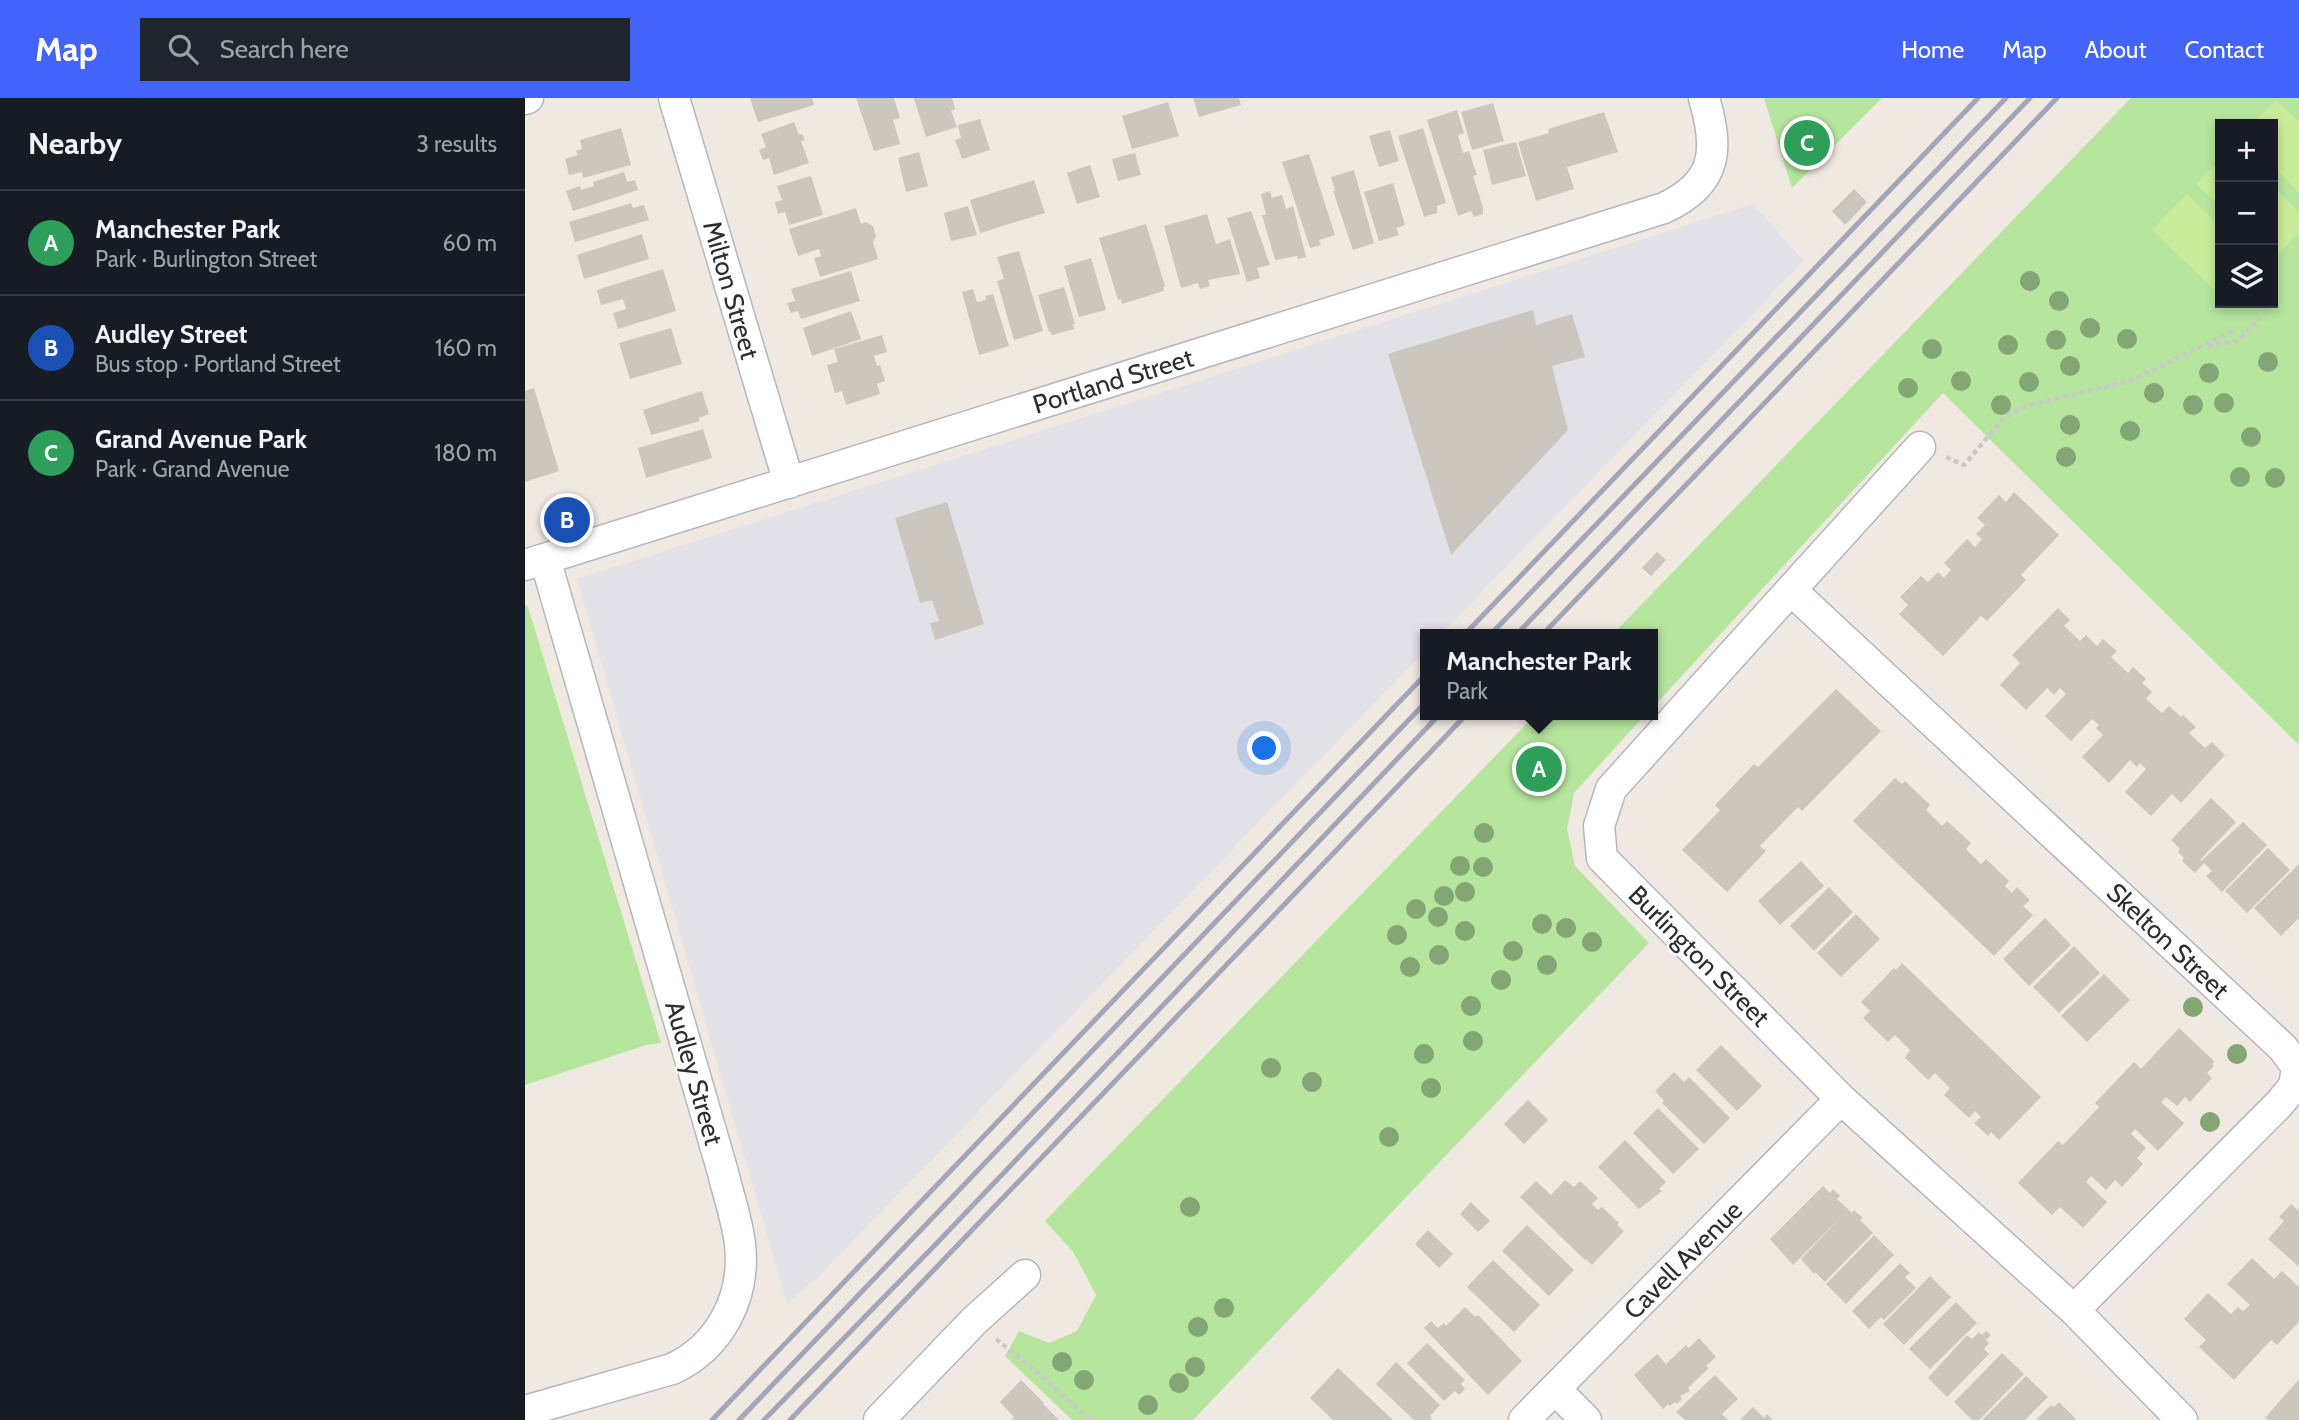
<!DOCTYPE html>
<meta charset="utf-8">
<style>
:root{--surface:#171b24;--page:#20242c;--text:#f1f3f6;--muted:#9ea1a6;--line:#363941;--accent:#4264fb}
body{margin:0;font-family:Cabin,sans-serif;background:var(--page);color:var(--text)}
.controls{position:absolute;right:21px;top:21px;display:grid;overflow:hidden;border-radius:0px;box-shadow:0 4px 10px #0003}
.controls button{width:63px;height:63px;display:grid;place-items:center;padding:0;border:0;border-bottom:2px solid var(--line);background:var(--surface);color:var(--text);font:35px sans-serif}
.you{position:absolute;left:740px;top:651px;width:24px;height:24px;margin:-18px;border:5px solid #fff;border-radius:50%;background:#1a73e8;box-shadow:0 0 0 10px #1a73e833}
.badge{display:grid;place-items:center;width:46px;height:46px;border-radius:50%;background:var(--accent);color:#fff;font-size:23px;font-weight:700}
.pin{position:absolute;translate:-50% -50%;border:4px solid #fff;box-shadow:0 2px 7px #0006}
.popup{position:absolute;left:895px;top:531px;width:238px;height:91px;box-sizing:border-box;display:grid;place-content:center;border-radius:0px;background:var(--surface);filter:drop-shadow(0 2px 5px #0005);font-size:23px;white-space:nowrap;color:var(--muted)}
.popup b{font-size:26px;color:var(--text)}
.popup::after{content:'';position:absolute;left:50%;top:100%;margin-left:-14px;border:14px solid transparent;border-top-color:var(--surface)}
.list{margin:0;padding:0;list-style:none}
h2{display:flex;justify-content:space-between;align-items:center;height:91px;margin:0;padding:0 28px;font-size:30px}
h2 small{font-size:23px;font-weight:400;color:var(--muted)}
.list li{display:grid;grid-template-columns:46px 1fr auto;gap:21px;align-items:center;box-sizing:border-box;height:105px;padding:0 28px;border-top:2px solid var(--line)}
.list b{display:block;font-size:26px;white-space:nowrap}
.list p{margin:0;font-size:23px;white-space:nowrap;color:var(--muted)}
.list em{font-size:23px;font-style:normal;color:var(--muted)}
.icon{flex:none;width:38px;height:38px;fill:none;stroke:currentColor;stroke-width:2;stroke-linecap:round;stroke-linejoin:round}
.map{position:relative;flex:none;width:1774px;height:1322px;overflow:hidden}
header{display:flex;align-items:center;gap:42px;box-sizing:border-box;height:98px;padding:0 35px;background:var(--accent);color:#fff}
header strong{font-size:33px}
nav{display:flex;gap:38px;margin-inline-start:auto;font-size:24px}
.search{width:490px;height:63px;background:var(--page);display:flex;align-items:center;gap:18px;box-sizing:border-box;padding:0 24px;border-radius:0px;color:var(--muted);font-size:26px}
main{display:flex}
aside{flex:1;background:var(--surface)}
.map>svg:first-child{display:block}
.industrial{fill:#e3e1e8}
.green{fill:#b6e59e;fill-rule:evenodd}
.pitch{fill:#c9ec9a}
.building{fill:#cbc7bf}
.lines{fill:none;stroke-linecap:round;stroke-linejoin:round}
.street-casing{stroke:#b4b7c1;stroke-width:33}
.path{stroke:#c9c9c9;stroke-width:4.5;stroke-dasharray:5 3.5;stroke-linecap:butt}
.street{stroke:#fff;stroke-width:30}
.rail{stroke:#a3a6b8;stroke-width:5}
.tree{fill:#84a574}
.labels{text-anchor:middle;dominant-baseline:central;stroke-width:5;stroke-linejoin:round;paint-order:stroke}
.street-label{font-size:26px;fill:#2e2e2e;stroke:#fff}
</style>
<header>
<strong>Map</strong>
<div class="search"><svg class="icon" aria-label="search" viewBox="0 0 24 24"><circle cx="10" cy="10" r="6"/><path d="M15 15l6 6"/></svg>Search here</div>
<nav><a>Home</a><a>Map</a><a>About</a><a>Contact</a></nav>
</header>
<main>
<aside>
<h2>Nearby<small>3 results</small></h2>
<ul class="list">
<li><span class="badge" style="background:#2e9e5b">A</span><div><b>Manchester Park</b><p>Park · Burlington Street</p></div><em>60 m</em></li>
<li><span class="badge" style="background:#1a4fb4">B</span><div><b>Audley Street</b><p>Bus stop · Portland Street</p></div><em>160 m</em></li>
<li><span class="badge" style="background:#2e9e5b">C</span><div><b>Grand Avenue Park</b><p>Park · Grand Avenue</p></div><em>180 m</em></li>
</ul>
</aside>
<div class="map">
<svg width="1774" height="1322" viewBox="0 0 1774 1322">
<rect width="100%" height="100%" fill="#efe9e1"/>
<!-- industrial -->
<path class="industrial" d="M1228,106L1279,163L916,536H900V553L292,1180L262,1206L52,481Z"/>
<!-- green -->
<path class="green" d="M1239,0H1357L1267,90Z
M1606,0H1774V647L1418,295L1128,609V536H1088ZM1695,26H1748V205H1695Z
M0,506L3,509L136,945L121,947L0,987Z
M1010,617H1120L1049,695L1042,731L1050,768L1124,845L668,1322H547L480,1258L494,1233L524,1245L552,1233L571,1197L549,1155L520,1123Z"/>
<!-- pitch -->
<path class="pitch" d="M1751,2L1774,24V94L1748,69V26H1728Z
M1695,61V108L1671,86Z
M1748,89L1774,114V134L1749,160Z
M1662,96L1695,128V197L1627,132Z"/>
<!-- building -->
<path class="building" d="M225,0H287L289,7L233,24Z
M331,0H369L375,20L368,22L375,46L349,53Z
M389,0H427L430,11L426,13L432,29L401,39Z
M668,0H714L716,7L674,19Z
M643,4L654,38L607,51L597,18Z
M968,5L979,43L947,52L936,14Z
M932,12L939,35L933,37L938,55L944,53L952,77L948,78L958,109V116L949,119L946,113L933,118L902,22Z
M1079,14L1093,54L1042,69L1049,91L1011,103L993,44L1024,35L1023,31Z
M455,21L465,52L437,61L430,42L436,40L433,27Z
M269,24L274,37L277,36L280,42L276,43L284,65L249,77L244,60L238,62L234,52L241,49L236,36Z
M96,30L106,67L58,80L57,74L44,77L40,61L53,57L51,53L57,51L55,42Z
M898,30L921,105L912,108V115L899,119L873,38Z
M865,32L874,63L854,69L844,38Z
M991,44L1001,78L967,87L958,52Z
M394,54L403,88L381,94L373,60Z
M610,55L616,77L593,83L587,61Z
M784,56L810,137L794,142L796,147L785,150L757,64Z
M565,67L575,99L552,106L542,75Z
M829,72L849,145L828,152L808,93H810L806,79Z
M99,74L102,84L110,82L113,92L48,113L41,93L55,88L56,92L69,88L68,84Z
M286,78L298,117L264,127L260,114L253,116L250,104L257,102L252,88Z
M509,82L520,115L455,135L445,102Z
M868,85L880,127L871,130L874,137L854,143L839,94Z
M1329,91L1342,104L1320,127L1307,113Z
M745,93L747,100L757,97L761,111L768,108L781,159L773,161L772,158L750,162L737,117H741L736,96Z
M106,105L108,110L119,107L124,122L50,144L44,124Z
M443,108L452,137L426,143L419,115Z
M331,110L336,126L341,124L348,128L351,138L348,144L353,161L295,179L289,160L296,158L294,151L273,158L264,131Z
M726,113L745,167L732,170L735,180L722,184L702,120Z
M682,116L691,146L705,141L715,176L683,182L685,188L675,191L673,185L656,190L639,128Z
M621,126L640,188L638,189L639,193L597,206L596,201L593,202L574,140Z
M117,136L124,161L59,181L52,157Z
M494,153L518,233L489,242L472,183L479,181L472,159Z
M566,160L581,212L554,219L539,168Z
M138,171L151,213L93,231L88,215L101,211L98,201L76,207L72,192Z
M326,173L335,203L276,221L273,213L266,215L262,205L270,203L266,191Z
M539,189L550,226H548L549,231L527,237L526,234H524L513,197Z
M448,191L452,204L461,202L460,198L468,196L484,248L454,257L437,194Z
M1008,212L1011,227L1047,216L1060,259L1027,268L1043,332L926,457L863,256Z
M326,213L336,241L287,258L278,230Z
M146,230L157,266L105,281L94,245Z
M357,237L362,254L349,258L352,268L355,267L360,283L352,286L355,296L321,307L317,293L310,295L302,267L313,264L309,251Z
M9,290L34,373L0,384V293Z
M177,293L184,316L173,320L175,323L126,337L118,312Z
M178,331L187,360L121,380L113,350Z
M1489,394L1534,437L1496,477L1501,482L1462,523L1456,518L1418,558L1374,516L1383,507L1375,499L1396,478L1403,484L1413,474L1419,480L1426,472L1419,465L1442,441L1450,449L1457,441L1451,436L1460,427L1452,420L1474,397L1481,404Z
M422,404L459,526L410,542L405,525L414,523L407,502L395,505L370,420Z
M1132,454L1141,462L1126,478L1117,470Z
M1533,510L1545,522L1539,528L1555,543L1561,537L1572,548L1578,541L1592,553L1586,559L1603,575L1608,569L1621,581L1617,585L1627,594L1621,601L1637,615L1644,608L1656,619L1658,617L1671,629L1664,635L1680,650L1687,644L1700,657L1656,705L1647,696L1626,718L1600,694L1621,671L1615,665L1612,669L1605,662L1584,685L1557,659L1578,637L1571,630L1574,627L1567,621L1546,643L1520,618L1541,596L1535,590L1529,597L1522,590L1501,612L1475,587L1495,565L1487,557Z
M1311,591L1356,633L1277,713L1273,709L1235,748L1241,753L1202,794L1157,752L1195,712L1190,707L1229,666L1233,669Z
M1370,680L1377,686L1380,683L1405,707L1401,712L1417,728L1422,723L1446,745L1441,751L1456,766L1461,761L1484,783L1480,788L1487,795L1492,789L1505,802L1498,808L1508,817L1469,858L1328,723Z
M1686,700L1711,724L1675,762L1676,763L1718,724L1742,747L1697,794L1681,778L1687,773L1679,765L1670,775L1657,763L1659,760L1653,754L1655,751L1646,742Z
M1743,750L1765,772L1722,815L1700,793Z
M1276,763L1299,788L1255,827L1233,803Z
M1774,766V820L1756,838L1729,810Z
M1304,789L1328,814L1289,853L1265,828Z
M1331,816L1355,841L1316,879L1292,855Z
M1520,820L1546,847L1504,888L1478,861Z
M1549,848L1575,875L1534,915L1508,889Z
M1377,865L1516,999L1474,1042L1466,1034L1463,1038L1449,1025L1456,1019L1450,1013L1444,1020L1419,997L1425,990L1410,975L1403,982L1380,960L1385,952L1370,937L1363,944L1338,920L1345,913L1336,904L1369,870L1371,872Z
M1579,876L1605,902L1562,944L1536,918Z
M1654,930L1689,963L1687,966L1689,968L1682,975L1687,980L1665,1004L1660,999L1652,1008L1641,999L1636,1004L1659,1025L1633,1053L1610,1031L1606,1036L1621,1050L1612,1060L1618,1066L1597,1089L1590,1082L1581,1092L1566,1078L1561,1084L1582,1104L1558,1130L1535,1109L1527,1117L1493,1085L1533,1043L1538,1047L1574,1009L1570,1005L1609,964L1616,971Z
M1196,947L1237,988L1212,1013L1171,972Z
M1149,974L1159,984L1164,979L1205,1020L1179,1046L1137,1005L1139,1003L1130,993Z
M1003,1002L1023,1022L999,1046L979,1026Z
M1133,1010L1174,1051L1148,1076L1108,1035Z
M1100,1042L1141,1084L1134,1091L1137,1093L1114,1111L1073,1069Z
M1040,1082L1049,1089L1055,1083L1073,1100L1067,1106L1073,1112L1077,1109L1094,1125L1092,1127L1099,1133L1067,1167L1061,1161L1060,1162L995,1099L1011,1083L1026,1097Z
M1298,1088L1305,1095L1308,1091L1315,1098L1312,1101L1327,1115L1329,1112L1338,1120L1335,1122L1348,1135L1300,1184L1290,1174L1289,1176L1276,1161L1317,1118L1268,1167L1245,1141Z
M946,1104L965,1123L953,1134L935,1116Z
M1766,1106L1774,1113V1169L1743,1141L1759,1123L1754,1119Z
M1002,1127L1049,1172L1024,1198L977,1153Z
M903,1132L928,1156L914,1170L890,1146Z
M1349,1137L1369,1157L1321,1206L1301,1186Z
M1727,1160L1749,1181L1757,1173L1774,1189V1224L1752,1247L1746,1242L1709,1282L1674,1249L1681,1242L1659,1221L1683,1195L1706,1216L1713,1209L1718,1213L1725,1207L1702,1186Z
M968,1162L1015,1207L989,1234L942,1189Z
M1375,1165L1385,1175L1380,1179L1391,1190L1359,1222L1356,1219L1344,1231L1327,1213Z
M1405,1178L1426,1199L1379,1247L1358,1226Z
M1431,1204L1452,1225L1405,1271L1384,1251Z
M940,1209L950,1219L953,1217L997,1263L963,1297L899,1230L906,1223L913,1230L919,1225L921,1228Z
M1461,1233L1466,1237L1461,1242L1464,1245L1459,1251L1464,1256L1422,1299L1403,1280L1442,1237L1447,1241L1454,1234L1457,1237Z
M1174,1240L1191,1259L1181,1268L1184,1270L1163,1290L1165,1293L1155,1298L1157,1301L1152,1306L1150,1304L1145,1308L1143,1306L1138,1311L1109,1277L1132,1256L1141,1266L1161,1247L1164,1250Z
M902,1245L940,1282L936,1286L940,1291L934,1297L930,1293L919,1303L882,1265Z
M1477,1255L1499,1276L1454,1322H1447L1429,1304Z
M871,1264L915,1307L905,1318L907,1320L905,1322H889L851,1286Z
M813,1270L868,1322H808L785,1300Z
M1190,1277L1213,1301L1197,1316L1203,1322H1160L1151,1314Z
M1501,1278L1523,1299L1500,1322H1457Z
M1774,1281V1322H1743L1740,1320Z
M496,1282L519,1305L518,1306L534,1322H486L489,1319L475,1304Z
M1534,1304L1551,1321L1550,1322H1511L1526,1307L1529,1309Z
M1228,1309L1239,1320L1242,1316L1248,1322H1215Z"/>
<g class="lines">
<defs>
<path id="street" d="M149,0L264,385
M0,1L3,0
M1395,349L1086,691L1074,728L1077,760L1316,1001L1549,1212L1657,1322
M0,467L1139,110C1193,85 1194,51 1179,0
M1267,493L1758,950L1772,969L1769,988L1754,1006L1549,1212
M1030,1291L1061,1322
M0,1313L147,1271C195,1249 221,1199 215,1146C212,1121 203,1096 197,1071L20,461
M354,1322L449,1223L500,1177
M999,1322L1316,1001"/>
</defs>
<!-- street casing -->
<use href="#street" class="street-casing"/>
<!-- path -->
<path class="path" d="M1683,248L1713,243L1735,220
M1421,359L1439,367L1477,322L1487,314L1505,307L1608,282L1711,231
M471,1241L518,1279L565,1322"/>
<!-- street -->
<use href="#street" class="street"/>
<!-- rail -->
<path class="rail" d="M940,536L1453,0
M966,536L1481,0
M992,536L1505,0
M1018,536L1532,0
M187,1322L900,577
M214,1322L900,605
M239,1322L411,1146L914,617
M265,1322L941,617"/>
</g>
<!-- trees -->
<g class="tree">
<circle cx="1505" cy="183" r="10"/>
<circle cx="1534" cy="203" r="10"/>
<circle cx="1565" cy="230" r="10"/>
<circle cx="1602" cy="241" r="10"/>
<circle cx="1531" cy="242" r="10"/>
<circle cx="1483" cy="247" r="10"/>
<circle cx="1407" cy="251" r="10"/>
<circle cx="1743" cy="264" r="10"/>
<circle cx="1545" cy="268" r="10"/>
<circle cx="1684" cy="275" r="10"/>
<circle cx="1436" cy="283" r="10"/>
<circle cx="1504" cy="284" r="10"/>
<circle cx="1383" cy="290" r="10"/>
<circle cx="1629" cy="295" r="10"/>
<circle cx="1699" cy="305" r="10"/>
<circle cx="1476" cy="307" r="10"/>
<circle cx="1668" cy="307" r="10"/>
<circle cx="1545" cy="327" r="10"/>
<circle cx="1605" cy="333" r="10"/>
<circle cx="1726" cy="339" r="10"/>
<circle cx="1541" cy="359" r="10"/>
<circle cx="1715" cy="379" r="10"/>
<circle cx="1750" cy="380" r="10"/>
<circle cx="959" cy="735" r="10"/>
<circle cx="935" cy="768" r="10"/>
<circle cx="958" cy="769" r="10"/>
<circle cx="940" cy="794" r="10"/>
<circle cx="919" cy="798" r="10"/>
<circle cx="891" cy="811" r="10"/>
<circle cx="913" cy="819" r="10"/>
<circle cx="1017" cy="826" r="10"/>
<circle cx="1041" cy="830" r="10"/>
<circle cx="940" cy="833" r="10"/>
<circle cx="872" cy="837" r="10"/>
<circle cx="1067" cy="844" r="10"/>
<circle cx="988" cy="853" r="10"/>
<circle cx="914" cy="857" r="10"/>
<circle cx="1022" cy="867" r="10"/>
<circle cx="885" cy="869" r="10"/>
<circle cx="976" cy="882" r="10"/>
<circle cx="946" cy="908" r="10"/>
<circle cx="1668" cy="909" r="10"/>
<circle cx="948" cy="943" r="10"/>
<circle cx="899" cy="956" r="10"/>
<circle cx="1712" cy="956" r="10"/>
<circle cx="746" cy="970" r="10"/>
<circle cx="787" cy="984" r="10"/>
<circle cx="906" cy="990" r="10"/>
<circle cx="1685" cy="1024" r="10"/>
<circle cx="864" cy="1039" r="10"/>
<circle cx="665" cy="1109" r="10"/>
<circle cx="699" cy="1210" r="10"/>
<circle cx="673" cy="1229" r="10"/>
<circle cx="537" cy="1264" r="10"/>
<circle cx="670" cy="1269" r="10"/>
<circle cx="559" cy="1282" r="10"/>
<circle cx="654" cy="1285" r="10"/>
<circle cx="623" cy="1307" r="10"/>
</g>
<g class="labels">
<!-- street labels -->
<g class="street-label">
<text transform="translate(206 192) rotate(74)">Milton Street</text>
<text transform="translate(588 283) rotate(-17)">Portland Street</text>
<text transform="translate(1643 843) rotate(43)">Skelton Street</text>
<text transform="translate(1174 858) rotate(45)">Burlington Street</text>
<text transform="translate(169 975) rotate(74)">Audley Street</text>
<text transform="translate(1158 1162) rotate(-45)">Cavell Avenue</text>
</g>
</g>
</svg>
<div class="controls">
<button>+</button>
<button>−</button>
<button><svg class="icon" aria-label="layers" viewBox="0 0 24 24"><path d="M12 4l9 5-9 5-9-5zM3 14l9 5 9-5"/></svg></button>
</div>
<div class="you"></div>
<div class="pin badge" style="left:1014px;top:671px;background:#2e9e5b">A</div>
<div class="popup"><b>Manchester Park</b>Park</div>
<div class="pin badge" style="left:42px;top:422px;background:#1a4fb4">B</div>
<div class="pin badge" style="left:1282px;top:45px;background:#2e9e5b">C</div>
</div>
</main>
